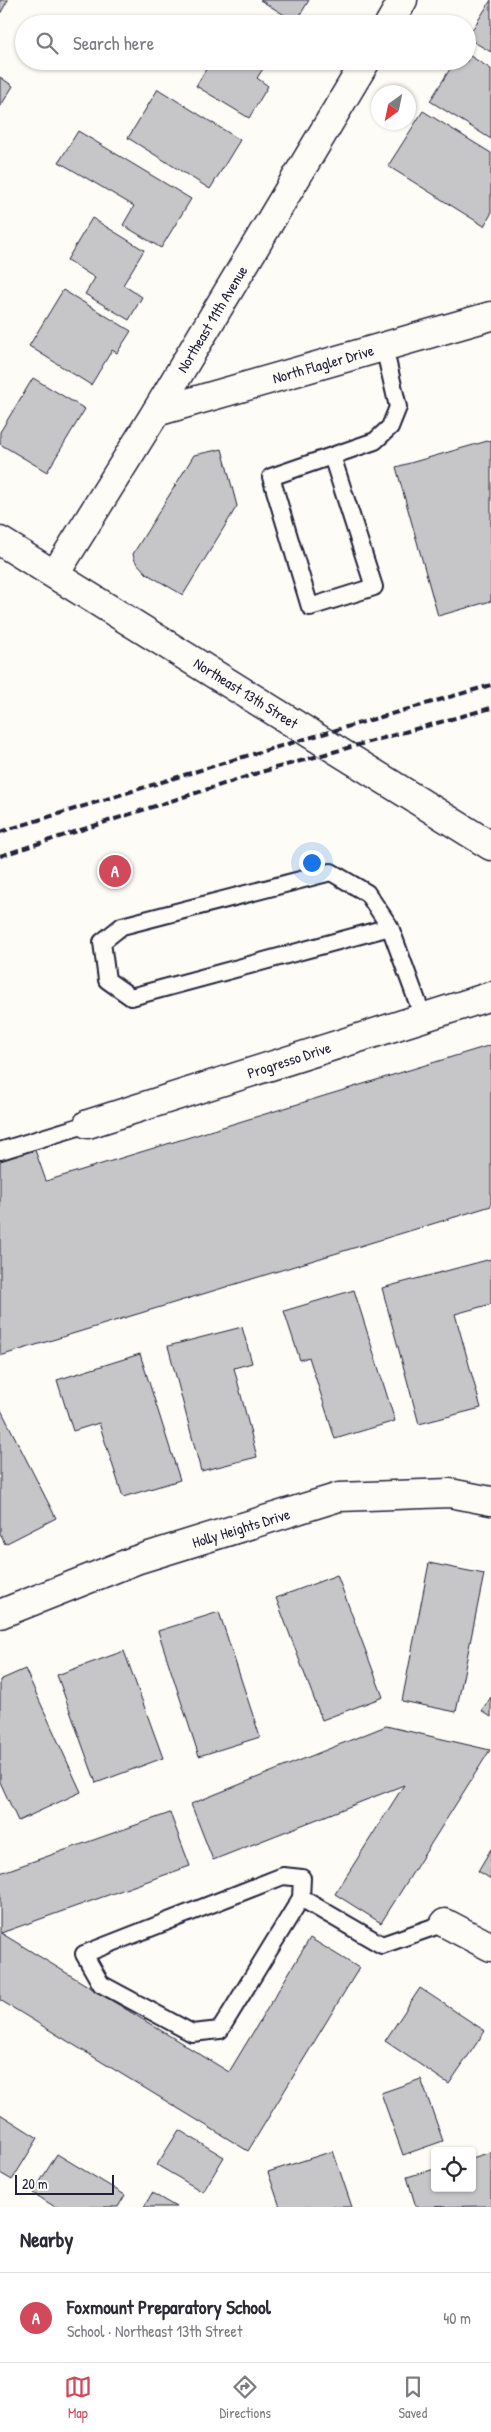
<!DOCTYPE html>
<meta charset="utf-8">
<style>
:root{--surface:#fff;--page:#f2f2f3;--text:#2b2b33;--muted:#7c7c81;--line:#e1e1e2;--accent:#d1495b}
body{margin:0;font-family:"Patrick Hand",sans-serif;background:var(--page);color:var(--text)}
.controls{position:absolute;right:15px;bottom:15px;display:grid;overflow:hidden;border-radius:5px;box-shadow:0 1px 4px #0004}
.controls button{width:45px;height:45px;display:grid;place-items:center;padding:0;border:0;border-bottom:1px solid var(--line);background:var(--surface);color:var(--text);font:25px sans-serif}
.compass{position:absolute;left:371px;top:85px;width:45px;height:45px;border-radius:50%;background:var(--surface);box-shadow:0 1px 4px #0004;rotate:213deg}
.scale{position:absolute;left:15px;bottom:12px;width:99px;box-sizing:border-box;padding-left:5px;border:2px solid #22223b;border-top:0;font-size:14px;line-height:18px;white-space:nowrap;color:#22223b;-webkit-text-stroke:4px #fdfcf7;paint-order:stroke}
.you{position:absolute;left:311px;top:862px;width:18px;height:18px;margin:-12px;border:4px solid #fff;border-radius:50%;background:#1a73e8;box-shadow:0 0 0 8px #1a73e833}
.badge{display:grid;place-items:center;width:32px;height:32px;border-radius:50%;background:var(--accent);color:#fff;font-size:16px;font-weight:700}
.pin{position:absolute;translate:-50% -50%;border:2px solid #fff;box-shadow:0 1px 5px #0006}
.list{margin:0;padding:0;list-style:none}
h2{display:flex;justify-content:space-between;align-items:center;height:65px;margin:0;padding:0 20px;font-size:21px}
h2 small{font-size:16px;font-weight:400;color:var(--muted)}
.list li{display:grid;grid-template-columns:32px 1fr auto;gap:15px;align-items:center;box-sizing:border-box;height:90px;padding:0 20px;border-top:1px solid var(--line)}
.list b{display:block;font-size:19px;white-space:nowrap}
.list p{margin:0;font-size:16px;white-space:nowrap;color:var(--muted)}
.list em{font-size:16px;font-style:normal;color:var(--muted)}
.icon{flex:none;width:28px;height:28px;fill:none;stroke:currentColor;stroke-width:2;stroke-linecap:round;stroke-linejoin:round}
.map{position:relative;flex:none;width:491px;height:2207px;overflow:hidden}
.search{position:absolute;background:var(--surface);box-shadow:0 1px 4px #0004;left:15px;right:15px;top:15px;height:55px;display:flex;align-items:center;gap:12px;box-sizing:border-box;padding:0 18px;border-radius:28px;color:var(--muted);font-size:19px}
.sheet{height:155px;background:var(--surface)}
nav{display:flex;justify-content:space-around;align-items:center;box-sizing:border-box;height:70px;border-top:1px solid var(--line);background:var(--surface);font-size:14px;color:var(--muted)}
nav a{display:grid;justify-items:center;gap:2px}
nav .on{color:var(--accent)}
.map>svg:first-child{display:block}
.building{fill:#c6c6c8;stroke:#22223b}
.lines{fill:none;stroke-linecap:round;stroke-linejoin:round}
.service-casing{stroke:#22223b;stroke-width:20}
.minor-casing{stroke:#22223b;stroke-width:31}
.tertiary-casing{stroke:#22223b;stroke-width:31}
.service{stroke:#fdfcf7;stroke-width:16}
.minor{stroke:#fdfcf7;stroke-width:28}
.tertiary{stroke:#fdfcf7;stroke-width:28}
.rail{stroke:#22223b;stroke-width:4;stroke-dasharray:8 4;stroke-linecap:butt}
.labels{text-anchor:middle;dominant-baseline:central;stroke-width:4;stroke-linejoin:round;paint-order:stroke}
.street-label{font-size:15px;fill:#22223b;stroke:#fdfcf7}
</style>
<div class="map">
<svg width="491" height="2207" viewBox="0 0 491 2207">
<rect width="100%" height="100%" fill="#fdfcf7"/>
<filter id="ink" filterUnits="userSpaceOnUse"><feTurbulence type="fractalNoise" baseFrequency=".02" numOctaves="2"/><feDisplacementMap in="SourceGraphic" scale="10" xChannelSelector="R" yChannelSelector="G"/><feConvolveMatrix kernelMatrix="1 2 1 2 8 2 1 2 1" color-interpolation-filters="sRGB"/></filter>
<g filter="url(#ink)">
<!-- building -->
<path class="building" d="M0,0H8L0,14Z
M260,0H309L296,22Z
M491,0V52L467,38Z
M467,54L491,69V139L430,101L455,61H467Z
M211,61H268L257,78L268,86L249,118L196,86Z
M0,77L13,86L0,107Z
M158,89L240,140L210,189L128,138Z
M423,111L491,153V214L484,226L388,166Z
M78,131L191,199L161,248L123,225L134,206L59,162Z
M92,218L144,250L123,285L142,297L129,320L85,294L95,278L67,260Z
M63,290L131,331L117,353L112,350L91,385L29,346Z
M33,378L85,409L47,472L0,444V432Z
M491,440V601L438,616L396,467Z
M222,449L237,506L183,595L147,574L135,561L133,554L194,455Z
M491,1045V1206L0,1356V1161L35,1150L46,1181Z
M491,1259V1304L455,1314L481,1408L419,1424L382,1288Z
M354,1290L395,1421L335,1439L309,1357L300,1360L284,1311Z
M242,1327L252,1363L234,1368L257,1457L201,1471L168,1346Z
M140,1354L180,1480L123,1497L99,1423L73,1431L57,1380Z
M0,1408L56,1518L5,1544L0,1533Z
M429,1563L484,1574L456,1712L402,1701Z
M337,1575L383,1697L322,1720L276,1598Z
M219,1612L260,1737L199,1756L158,1631Z
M124,1651L163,1758L96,1783L57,1675Z
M25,1669L81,1792L18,1821L0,1782V1680Z
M491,1697V1717L482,1711Z
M386,1726L490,1750L381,1923L335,1894L404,1785L213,1860L191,1804Z
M170,1813L190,1866L1,1933L229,2072L310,1938L359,1968L248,2151L0,2000V1873Z
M491,1849V1879L478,1871Z
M420,1988L485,2031L449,2084L385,2041Z
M421,2079L443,2141L403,2155L381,2093Z
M0,2114L38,2138L12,2180L0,2173Z
M179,2130L224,2157L203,2192L157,2165Z
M333,2151L352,2207H280L268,2172Z
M491,2152V2206L416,2207L407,2177L435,2169V2188H472V2158Z
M57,2154L125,2195L118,2207H55L33,2193Z
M152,2193L176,2207H144Z"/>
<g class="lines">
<defs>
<path id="service" d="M332,456L374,587L310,607L271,477L375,441L390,427L398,407L384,347
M390,927L131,997L107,980L102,942L122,926L331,872L367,893L390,927L423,1017
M0,1151L88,1124
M301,1898L220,2030L192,2033L101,1984L84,1954L283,1876L302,1878L301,1898L382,1945L445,1923"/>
<path id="minor" d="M389,24L403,0
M156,412L366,61
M88,1124L491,996
M0,1614L136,1560L339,1497L450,1493L491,1501
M445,1923L491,1947"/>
<path id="tertiary" d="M0,541L491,846
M55,574L156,412L491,316"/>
</defs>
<!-- service casing -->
<use href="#service" class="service-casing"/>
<!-- minor casing -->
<use href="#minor" class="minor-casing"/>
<!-- tertiary casing -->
<use href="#tertiary" class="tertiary-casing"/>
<!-- service -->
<use href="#service" class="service"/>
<!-- minor -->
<use href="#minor" class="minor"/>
<!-- tertiary -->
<use href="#tertiary" class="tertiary"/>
<!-- rail -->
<path class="rail" d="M0,832L236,759L491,685
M0,856L261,772L491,708"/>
</g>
</g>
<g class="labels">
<!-- street labels -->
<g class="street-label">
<text transform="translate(212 319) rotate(-59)">Northeast 11th Avenue</text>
<text transform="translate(323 364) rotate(-16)">North Flagler Drive</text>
<text transform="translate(246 693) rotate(32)">Northeast 13th Street</text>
<text transform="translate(289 1060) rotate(-18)">Progresso Drive</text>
<text transform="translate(241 1528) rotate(-17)">Holly Heights Drive</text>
</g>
</g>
</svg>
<div class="controls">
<button><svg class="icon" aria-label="locate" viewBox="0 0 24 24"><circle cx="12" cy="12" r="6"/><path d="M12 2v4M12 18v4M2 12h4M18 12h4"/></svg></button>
</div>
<svg class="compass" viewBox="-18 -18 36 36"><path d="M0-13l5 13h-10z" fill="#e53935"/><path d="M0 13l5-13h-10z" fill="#7c7c81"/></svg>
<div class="scale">20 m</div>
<div class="you"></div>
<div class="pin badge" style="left:115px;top:871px">A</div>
<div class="search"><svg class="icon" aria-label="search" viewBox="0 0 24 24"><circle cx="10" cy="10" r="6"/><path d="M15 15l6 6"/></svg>Search here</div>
</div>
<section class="sheet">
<h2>Nearby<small></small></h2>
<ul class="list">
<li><span class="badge">A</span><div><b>Foxmount Preparatory School</b><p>School · Northeast 13th Street</p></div><em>40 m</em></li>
</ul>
</section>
<nav>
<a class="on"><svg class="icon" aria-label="map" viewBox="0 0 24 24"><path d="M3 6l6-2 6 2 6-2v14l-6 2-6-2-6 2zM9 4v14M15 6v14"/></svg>Map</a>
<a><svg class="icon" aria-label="directions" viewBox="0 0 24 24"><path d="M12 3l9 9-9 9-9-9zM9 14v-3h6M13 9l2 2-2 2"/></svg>Directions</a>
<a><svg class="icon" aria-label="saved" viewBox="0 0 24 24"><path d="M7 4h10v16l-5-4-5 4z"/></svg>Saved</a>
</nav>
